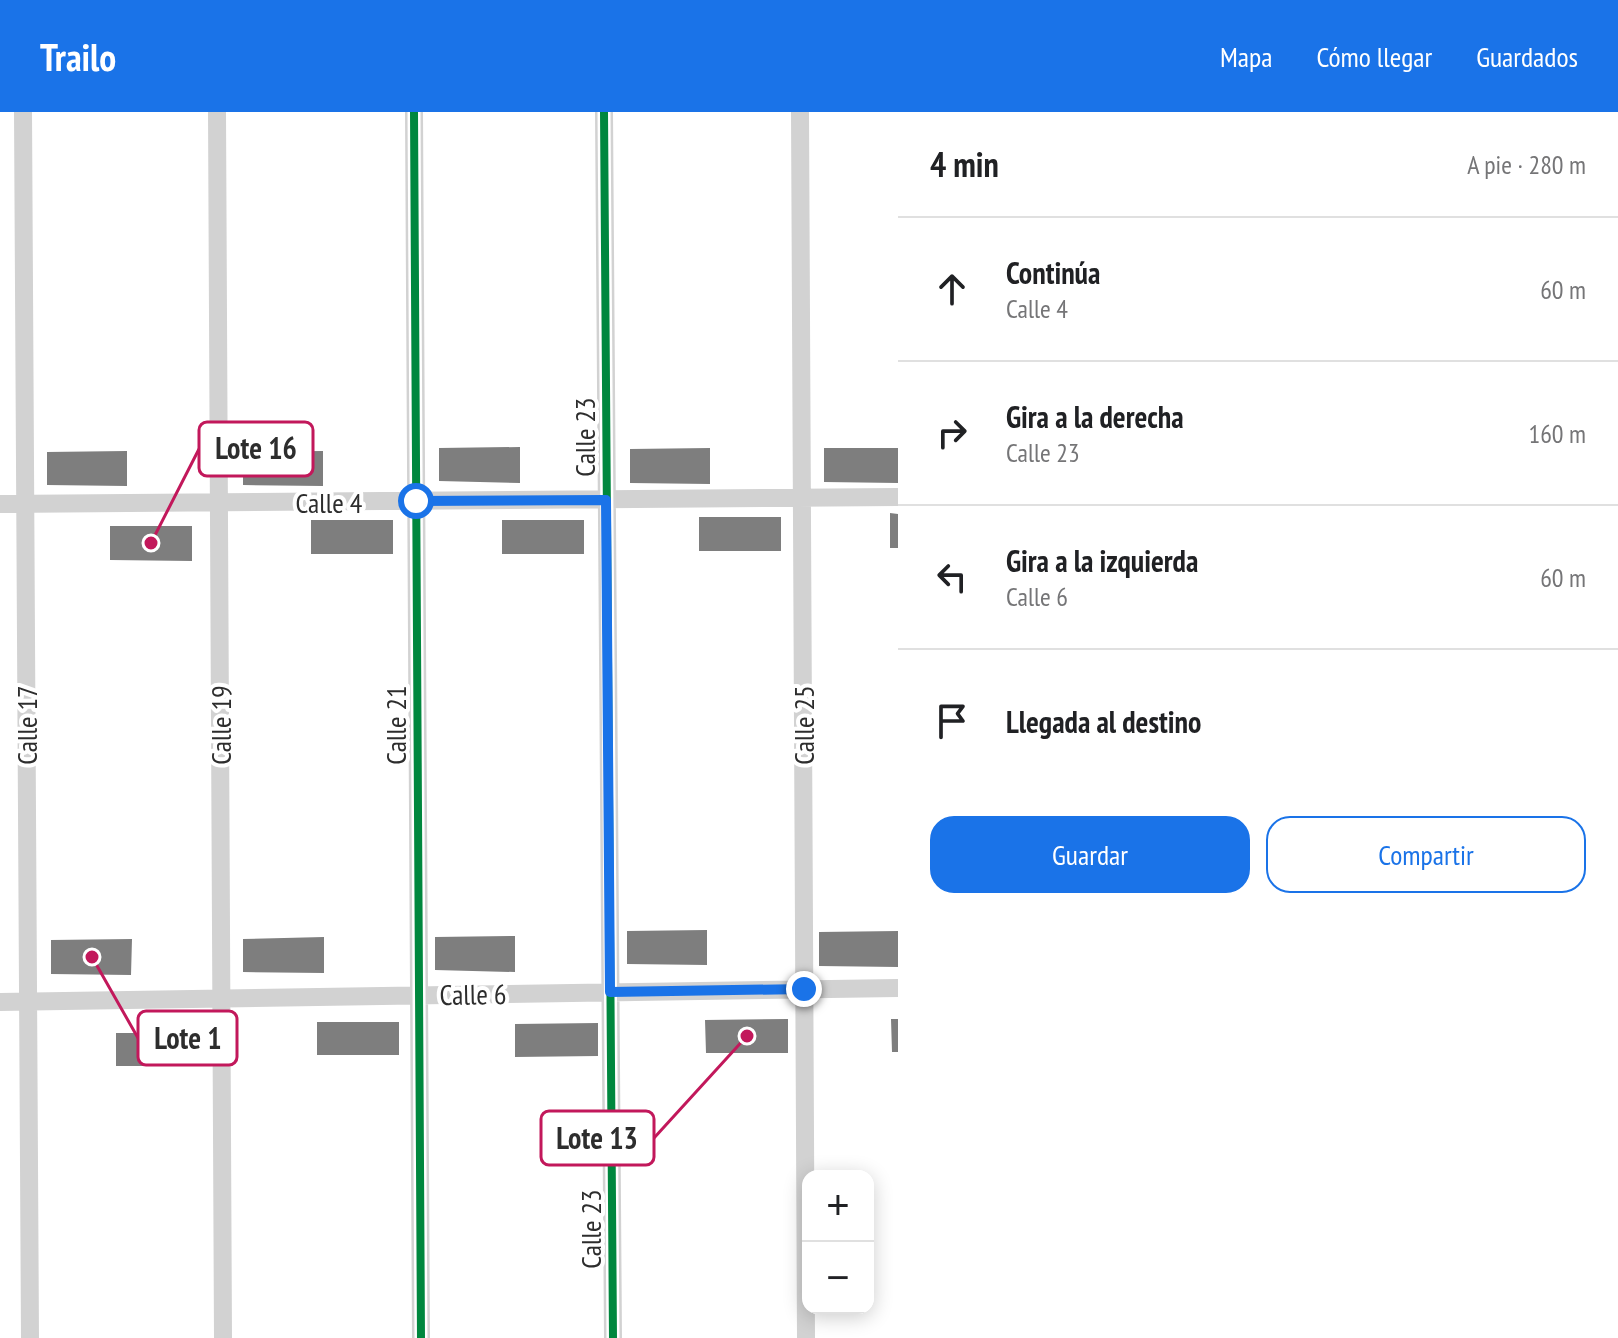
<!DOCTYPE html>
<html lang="es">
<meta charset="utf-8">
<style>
:root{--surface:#fff;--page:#f2f2f2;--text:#202124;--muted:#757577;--line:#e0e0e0;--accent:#1a73e8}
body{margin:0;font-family:"PT Sans Narrow",sans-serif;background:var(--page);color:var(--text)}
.controls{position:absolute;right:24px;bottom:24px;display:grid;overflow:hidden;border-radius:16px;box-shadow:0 4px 20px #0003}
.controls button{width:72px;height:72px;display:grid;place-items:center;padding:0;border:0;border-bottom:2px solid var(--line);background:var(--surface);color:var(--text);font:40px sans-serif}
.stop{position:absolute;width:24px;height:24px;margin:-18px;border:6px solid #1a73e8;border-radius:50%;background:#fff}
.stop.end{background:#1a73e8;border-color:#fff;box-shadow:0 2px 8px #0008}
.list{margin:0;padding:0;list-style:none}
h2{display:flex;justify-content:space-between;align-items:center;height:104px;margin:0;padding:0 32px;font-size:34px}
h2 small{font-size:26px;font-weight:400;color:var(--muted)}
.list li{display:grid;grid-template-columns:52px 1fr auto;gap:24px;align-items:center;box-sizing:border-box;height:144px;padding:0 32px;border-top:2px solid var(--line)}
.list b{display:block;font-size:30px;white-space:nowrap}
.list p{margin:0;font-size:26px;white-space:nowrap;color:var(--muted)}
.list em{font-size:26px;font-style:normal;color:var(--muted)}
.actions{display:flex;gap:16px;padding:24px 32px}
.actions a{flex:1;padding:18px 0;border:2px solid var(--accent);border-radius:24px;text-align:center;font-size:28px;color:var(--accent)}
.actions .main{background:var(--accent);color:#fff}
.icon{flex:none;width:44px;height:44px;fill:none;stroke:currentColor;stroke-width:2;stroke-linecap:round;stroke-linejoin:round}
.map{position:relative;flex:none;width:898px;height:1226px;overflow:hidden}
header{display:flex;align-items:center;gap:48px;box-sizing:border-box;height:112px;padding:0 40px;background:var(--accent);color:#fff}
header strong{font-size:38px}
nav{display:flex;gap:44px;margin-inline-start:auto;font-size:28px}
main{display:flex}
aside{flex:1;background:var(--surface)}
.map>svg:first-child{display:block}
.building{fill:#7e7e7e}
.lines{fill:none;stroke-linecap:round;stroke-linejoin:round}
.street{stroke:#d2d2d2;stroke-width:18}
.cycleway-casing{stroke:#fff;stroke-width:13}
.cycleway{stroke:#00873e;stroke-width:8}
.route{stroke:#1a73e8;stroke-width:10}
.labels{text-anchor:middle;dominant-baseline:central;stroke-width:8;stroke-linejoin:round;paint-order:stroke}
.street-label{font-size:28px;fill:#2d2d2d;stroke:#fff}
.leader{fill:none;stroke:#c2185b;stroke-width:3}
.callout-dot{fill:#c2185b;stroke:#fff;stroke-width:3}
.callout{fill:#fff;stroke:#c2185b;stroke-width:3}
.callout-label{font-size:30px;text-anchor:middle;font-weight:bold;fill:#2d2d2d}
</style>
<header>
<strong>Trailo</strong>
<nav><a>Mapa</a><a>Cómo llegar</a><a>Guardados</a></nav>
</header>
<main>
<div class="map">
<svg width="898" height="1226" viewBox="0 0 898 1226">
<rect width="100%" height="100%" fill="#fff"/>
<!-- building -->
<path class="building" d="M520,335V371L439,369V336Z
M710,336V372L630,371V337Z
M824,336H898V371L824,370Z
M127,339V374L47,373V340Z
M323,339V374L243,373V340Z
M890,401L898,402V436H890Z
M699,405H781V439H699Z
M311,408H393V442H311Z
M502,408H584V442H502Z
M110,414H192V449L110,448Z
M707,818V853L627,852V819Z
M898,819V855L819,854V820Z
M515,824V860L435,858V825Z
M324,825V861L243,860V827Z
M132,827L131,863L51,862V828Z
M788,907V941H706L705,908Z
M891,907H898V940H892Z
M317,910H399V943H317Z
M598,911V944L515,945V912Z
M116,921H198L199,954H116Z"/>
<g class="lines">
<!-- street -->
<path class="street" d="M23,0L30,1226
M217,0L223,1226
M414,0L421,1226
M604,0L613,1226
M800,0L806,1226
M0,392L898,385
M0,890L898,876"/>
<defs>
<path id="cycleway" d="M414,0L421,1226
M604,0L613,1226"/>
</defs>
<!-- cycleway casing -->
<use href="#cycleway" class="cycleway-casing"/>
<!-- cycleway -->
<use href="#cycleway" class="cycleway"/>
</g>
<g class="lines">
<!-- route -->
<path class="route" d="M416,389L606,388L610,880L804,877"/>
</g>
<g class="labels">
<!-- street labels -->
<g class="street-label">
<text transform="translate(584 325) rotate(-90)">Calle 23</text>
<text x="329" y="390">Calle 4</text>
<text transform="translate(26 613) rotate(-90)">Calle 17</text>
<text transform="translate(220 613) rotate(-90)">Calle 19</text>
<text transform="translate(395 613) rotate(-90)">Calle 21</text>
<text transform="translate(803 613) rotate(-90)">Calle 25</text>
<text transform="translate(473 882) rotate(-1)">Calle 6</text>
<text transform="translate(590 1117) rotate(-90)">Calle 23</text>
</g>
</g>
<!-- callouts -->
<path class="leader" d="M151 431L199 337M92 845L138 926M747 924L654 1026"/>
<g class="callout-dot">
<circle cx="151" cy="431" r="8"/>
<circle cx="92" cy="845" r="8"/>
<circle cx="747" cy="924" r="8"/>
</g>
<g class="callout">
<rect x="199" y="310" width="114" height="54" rx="8"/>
<rect x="138" y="899" width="99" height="54" rx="8"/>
<rect x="541" y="999" width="113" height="54" rx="8"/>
</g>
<g class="callout-label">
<text x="256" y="347">Lote 16</text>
<text x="188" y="937">Lote 1</text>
<text x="597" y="1037">Lote 13</text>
</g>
</svg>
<div class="controls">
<button>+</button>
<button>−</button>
</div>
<div class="stop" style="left:416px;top:389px"></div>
<div class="stop end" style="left:804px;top:877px"></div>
</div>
<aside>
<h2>4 min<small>A pie · 280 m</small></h2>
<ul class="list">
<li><svg class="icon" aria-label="ahead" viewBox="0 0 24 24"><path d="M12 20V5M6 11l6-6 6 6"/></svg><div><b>Continúa</b><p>Calle 4</p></div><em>60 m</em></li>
<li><svg class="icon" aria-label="right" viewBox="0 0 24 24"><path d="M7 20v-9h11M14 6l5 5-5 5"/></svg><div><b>Gira a la derecha</b><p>Calle 23</p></div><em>160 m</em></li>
<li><svg class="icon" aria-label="left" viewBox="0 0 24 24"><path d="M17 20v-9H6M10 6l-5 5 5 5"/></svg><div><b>Gira a la izquierda</b><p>Calle 6</p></div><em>60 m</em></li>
<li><svg class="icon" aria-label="arrive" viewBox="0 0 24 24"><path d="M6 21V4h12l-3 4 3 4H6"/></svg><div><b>Llegada al destino</b></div></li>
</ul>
<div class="actions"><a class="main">Guardar</a><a>Compartir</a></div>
</aside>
</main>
